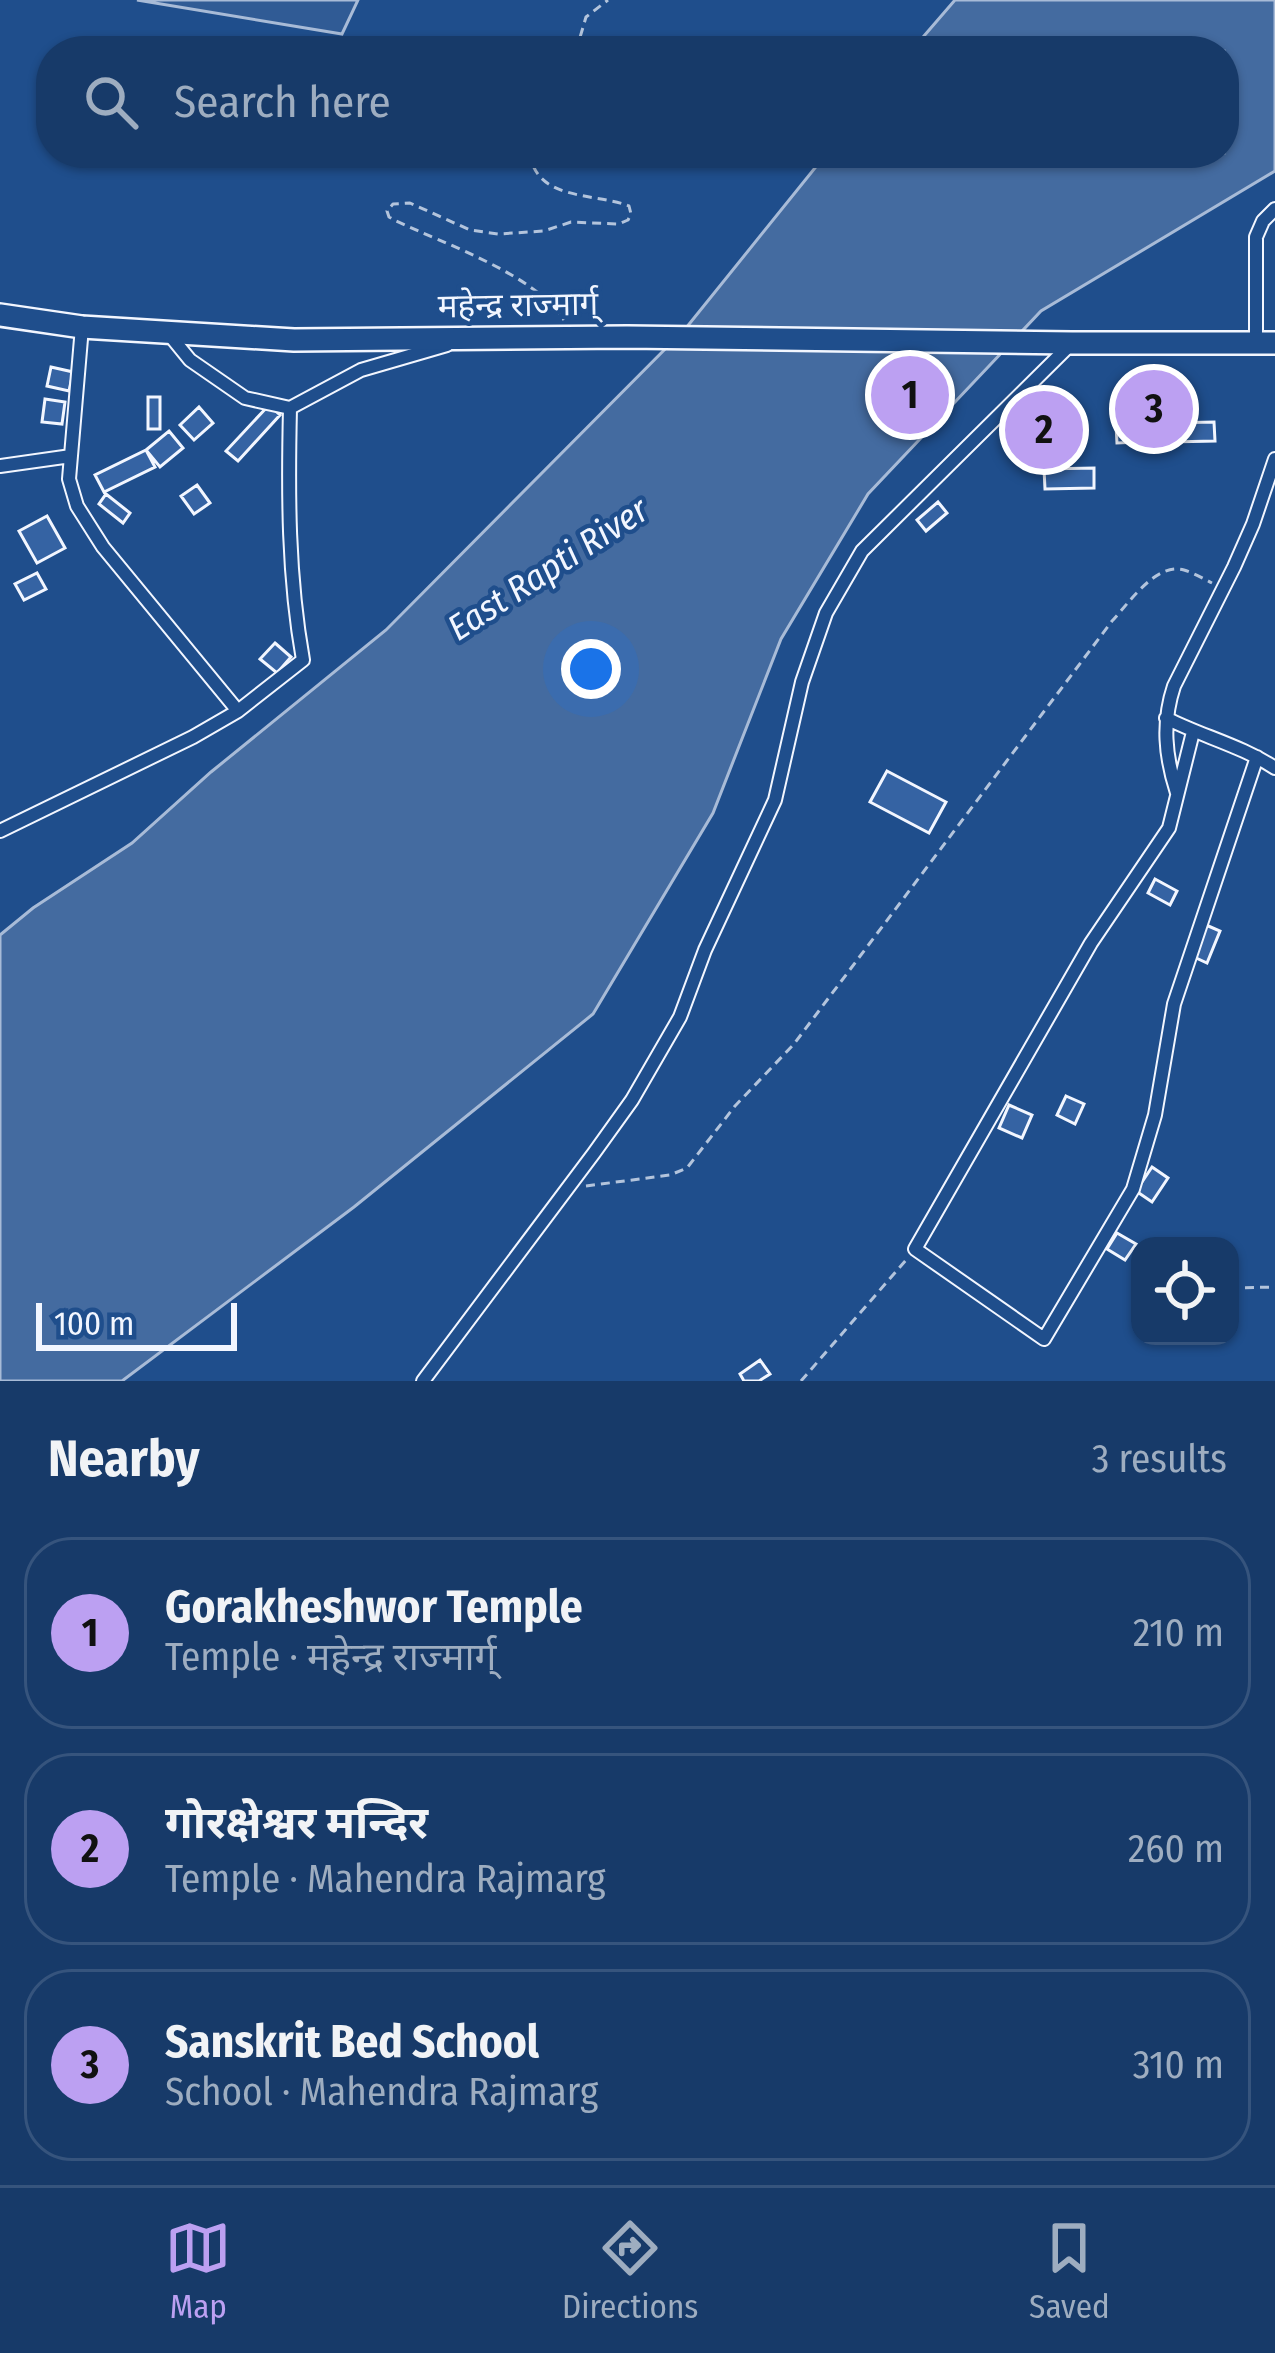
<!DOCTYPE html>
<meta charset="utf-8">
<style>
:root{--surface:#173a69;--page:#244571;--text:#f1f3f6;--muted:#9eadc0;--line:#36547d;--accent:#bca0f2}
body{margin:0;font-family:"Fira Sans Condensed","Noto Sans Devanagari",sans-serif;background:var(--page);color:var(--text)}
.controls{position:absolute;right:36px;bottom:36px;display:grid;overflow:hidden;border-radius:24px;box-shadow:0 3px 9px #0004}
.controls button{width:108px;height:108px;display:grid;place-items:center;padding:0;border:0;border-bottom:3px solid var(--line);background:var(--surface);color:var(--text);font:60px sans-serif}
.scale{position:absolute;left:36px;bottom:30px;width:201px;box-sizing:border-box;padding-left:12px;border:6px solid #f2f6ff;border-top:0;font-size:33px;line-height:42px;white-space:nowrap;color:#f2f6ff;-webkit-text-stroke:9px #1f4e8c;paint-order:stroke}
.you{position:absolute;left:591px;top:669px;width:42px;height:42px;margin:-30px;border:9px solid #fff;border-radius:50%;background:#1a73e8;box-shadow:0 0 0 18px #1a73e833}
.badge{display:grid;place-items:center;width:78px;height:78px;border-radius:50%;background:var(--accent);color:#111;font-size:39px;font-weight:700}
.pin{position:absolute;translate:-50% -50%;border:6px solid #fff;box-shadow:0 3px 12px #0006}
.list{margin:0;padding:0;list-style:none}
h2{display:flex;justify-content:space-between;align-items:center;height:156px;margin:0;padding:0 48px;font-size:51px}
h2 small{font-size:39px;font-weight:400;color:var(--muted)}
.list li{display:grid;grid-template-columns:78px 1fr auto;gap:36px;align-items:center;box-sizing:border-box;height:192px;margin:0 24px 24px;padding:0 24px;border:3px solid var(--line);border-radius:48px}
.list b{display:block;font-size:45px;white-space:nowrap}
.list p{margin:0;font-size:39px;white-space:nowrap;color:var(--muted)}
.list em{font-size:39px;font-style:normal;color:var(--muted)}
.icon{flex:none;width:66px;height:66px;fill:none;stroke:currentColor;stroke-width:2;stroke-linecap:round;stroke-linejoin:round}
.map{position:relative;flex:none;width:1275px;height:1381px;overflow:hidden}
.search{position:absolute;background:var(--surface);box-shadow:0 3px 9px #0004;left:36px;right:36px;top:36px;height:132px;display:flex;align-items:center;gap:30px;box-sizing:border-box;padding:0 42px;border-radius:48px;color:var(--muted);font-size:45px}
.sheet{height:804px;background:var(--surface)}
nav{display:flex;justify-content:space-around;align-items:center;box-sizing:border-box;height:168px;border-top:3px solid var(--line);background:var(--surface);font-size:33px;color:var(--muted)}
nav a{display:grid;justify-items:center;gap:6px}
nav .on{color:var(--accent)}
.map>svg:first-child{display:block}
.built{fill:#305b95;stroke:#a8bbd7;stroke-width:3}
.water{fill:#446ba0;stroke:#a8bbd7;stroke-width:3}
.building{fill:#3563a3;stroke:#f2f6ff;stroke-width:3}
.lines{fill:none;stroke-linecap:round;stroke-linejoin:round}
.street-casing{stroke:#f2f6ff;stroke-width:16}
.highway-casing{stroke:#f2f6ff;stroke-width:26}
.path{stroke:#b3c4dc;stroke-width:3;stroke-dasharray:9 6;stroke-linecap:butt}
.street{stroke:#1f4e8c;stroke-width:12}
.highway{stroke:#1f4e8c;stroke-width:21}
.labels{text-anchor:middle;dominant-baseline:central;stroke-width:9;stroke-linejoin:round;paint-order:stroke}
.street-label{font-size:33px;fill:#f2f6ff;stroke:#1f4e8c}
.water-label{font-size:36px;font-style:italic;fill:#f2f6ff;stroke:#1f4e8c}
</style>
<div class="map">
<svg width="1275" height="1381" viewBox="0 0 1275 1381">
<rect width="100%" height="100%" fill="#1f4e8c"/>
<!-- built -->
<path class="built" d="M137,0H358L342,34Z"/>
<!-- water -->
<path class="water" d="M955,0H1275V171L1041,311L868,494L781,639L713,813L593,1014L354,1207L122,1381H0V935L33,908L132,843L211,772L386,630L686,328L827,153H1224V51H911Z"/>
<!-- building -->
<path class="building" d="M51,367L73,372L69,391L47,386Z
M148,397H160V429H148Z
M45,399L65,402L62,424L42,422Z
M269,405L280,415L238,461L226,451Z
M199,407L213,423L194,440L180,425Z
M1214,422L1215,441L1169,442L1168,423Z
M1165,423V441L1117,443L1116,425Z
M169,431L183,448L160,467L146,450Z
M146,450L155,467L104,492L95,475Z
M1094,468V488L1045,489L1044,469Z
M197,485L210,503L194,514L181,496Z
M106,494L130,513L123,523L99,504Z
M938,502L947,513L926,531L917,520Z
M47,516L65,548L37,563L19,531Z
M37,573L46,589L24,600L15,584Z
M275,643L291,657L277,673L260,659Z
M887,771L946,802L929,833L870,802Z
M1155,879L1177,891L1170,905L1148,893Z
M1206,925L1220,931L1207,963L1192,956Z
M1066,1096L1084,1104L1075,1124L1057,1115Z
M1009,1105L1032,1115L1022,1138L999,1128Z
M1152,1167L1168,1178L1152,1202L1136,1191Z
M1117,1233L1136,1244L1125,1260L1107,1249Z
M760,1360L770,1374L759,1381H744L740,1374Z"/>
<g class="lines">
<defs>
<path id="street" d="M82,327L69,479L77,506L103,547L238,711
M168,333L190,360L245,398L290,408
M1256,342V237L1263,221L1275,209
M0,466L71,456
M1166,718C1201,736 1242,746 1275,768
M1193,732L1169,828L1091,943L915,1249L1044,1339L1133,1189L1155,1115L1174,1004L1257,757
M1177,793C1165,756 1162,722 1174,686L1234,567L1253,524L1275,459
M0,831L193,737L238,711L303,660C288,576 288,493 290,408L361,370L447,345
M423,1381L594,1153L632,1100L680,1017L705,950L775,800L802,682L826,613L862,551L1071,344"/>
<path id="highway" d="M0,315L82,327L294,340L627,337L1072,343H1275"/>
</defs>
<!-- street casing -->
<use href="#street" class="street-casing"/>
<!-- highway casing -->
<use href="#highway" class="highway-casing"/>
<!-- path -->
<path class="path" d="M576,51L586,17L608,0
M535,153L531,159C541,201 597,193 629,206L631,214L628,220L619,224L571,222L544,231L498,234L470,230L410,203L393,204L387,211L389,217L396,221C445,244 536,275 564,320
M586,1186L670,1175L687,1168L735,1106L794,1044L1112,621C1129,603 1156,562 1184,570C1194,573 1204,579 1212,583
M1230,1288L1275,1287
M801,1381L906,1260"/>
<!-- street -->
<use href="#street" class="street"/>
<!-- highway -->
<use href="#highway" class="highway"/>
</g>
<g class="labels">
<!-- street labels -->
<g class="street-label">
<text transform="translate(518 305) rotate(-1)">महेन्द्र राज्मार्ग्</text>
</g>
<!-- water labels -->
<g class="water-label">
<text transform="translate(548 569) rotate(-33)">East Rapti River</text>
</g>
</g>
</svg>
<div class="controls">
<button><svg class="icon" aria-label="locate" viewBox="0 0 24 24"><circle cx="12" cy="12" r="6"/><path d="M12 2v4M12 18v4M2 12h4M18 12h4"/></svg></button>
</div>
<div class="scale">100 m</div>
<div class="you"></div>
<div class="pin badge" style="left:910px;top:395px">1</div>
<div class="pin badge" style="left:1044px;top:430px">2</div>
<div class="pin badge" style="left:1154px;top:409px">3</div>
<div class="search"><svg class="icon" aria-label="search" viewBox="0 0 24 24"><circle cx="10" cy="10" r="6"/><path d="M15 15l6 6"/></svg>Search here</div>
</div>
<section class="sheet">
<h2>Nearby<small>3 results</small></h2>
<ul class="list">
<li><span class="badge">1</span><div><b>Gorakheshwor Temple</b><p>Temple · महेन्द्र राज्मार्ग्</p></div><em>210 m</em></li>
<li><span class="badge">2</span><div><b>गोरक्षेश्वर मन्दिर</b><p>Temple · Mahendra Rajmarg</p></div><em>260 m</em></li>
<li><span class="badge">3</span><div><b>Sanskrit Bed School</b><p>School · Mahendra Rajmarg</p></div><em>310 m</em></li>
</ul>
</section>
<nav>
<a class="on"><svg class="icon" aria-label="map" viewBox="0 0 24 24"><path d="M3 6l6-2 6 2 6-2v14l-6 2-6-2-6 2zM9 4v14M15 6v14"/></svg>Map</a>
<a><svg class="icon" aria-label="directions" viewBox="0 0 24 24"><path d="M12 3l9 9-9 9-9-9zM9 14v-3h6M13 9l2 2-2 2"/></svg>Directions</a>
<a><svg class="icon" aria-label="saved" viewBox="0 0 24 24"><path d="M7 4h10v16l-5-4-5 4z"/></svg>Saved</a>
</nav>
